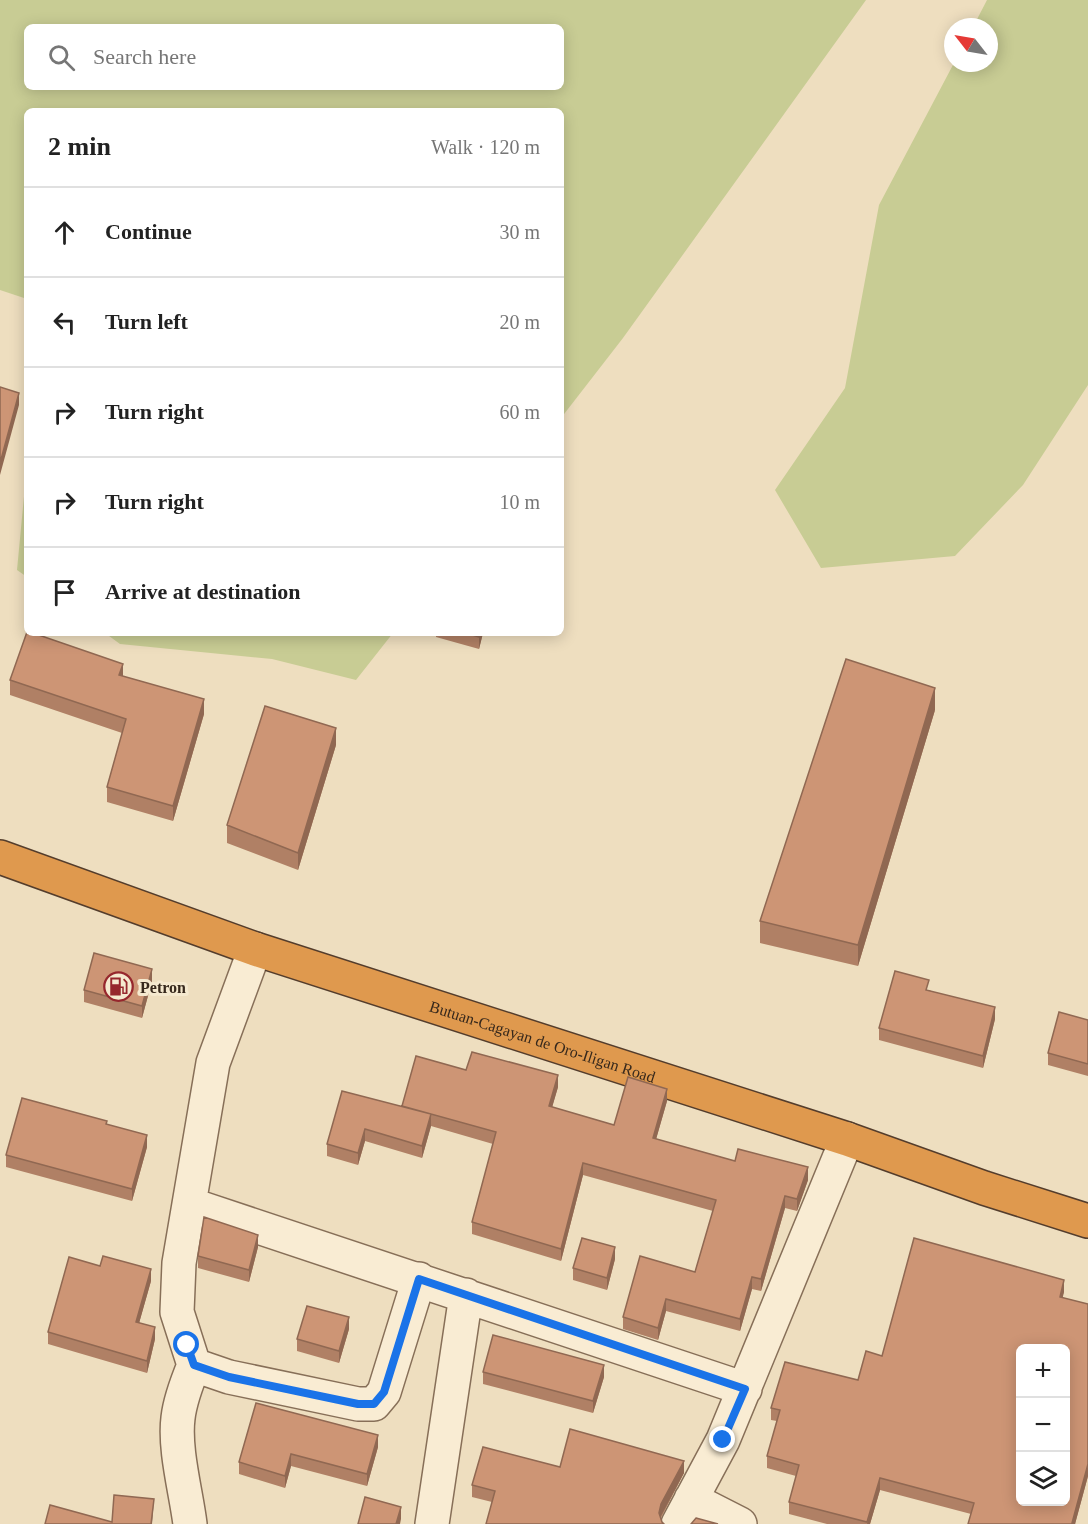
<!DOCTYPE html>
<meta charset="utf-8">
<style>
:root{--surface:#fff;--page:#f6f6f6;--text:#222;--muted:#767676;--line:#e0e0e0}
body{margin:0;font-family:Georgia,serif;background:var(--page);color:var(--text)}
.controls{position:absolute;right:18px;bottom:18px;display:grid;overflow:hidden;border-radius:9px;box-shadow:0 3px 15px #0003}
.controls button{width:54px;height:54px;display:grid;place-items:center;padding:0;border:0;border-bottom:2px solid var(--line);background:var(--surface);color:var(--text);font:30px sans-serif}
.compass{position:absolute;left:944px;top:18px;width:54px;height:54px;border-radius:50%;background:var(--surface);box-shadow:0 3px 15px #0003;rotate:301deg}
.stop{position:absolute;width:18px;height:18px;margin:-14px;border:4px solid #1a73e8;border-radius:50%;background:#fff}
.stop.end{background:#1a73e8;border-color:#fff;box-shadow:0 2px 6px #0008}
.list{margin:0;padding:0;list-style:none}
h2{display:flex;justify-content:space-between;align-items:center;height:78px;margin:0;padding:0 24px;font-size:26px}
h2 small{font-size:20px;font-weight:400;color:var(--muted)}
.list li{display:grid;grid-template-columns:39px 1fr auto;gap:18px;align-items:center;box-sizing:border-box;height:90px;padding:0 24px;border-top:2px solid var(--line)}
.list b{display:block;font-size:22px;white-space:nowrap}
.list em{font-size:20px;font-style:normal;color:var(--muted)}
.icon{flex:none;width:33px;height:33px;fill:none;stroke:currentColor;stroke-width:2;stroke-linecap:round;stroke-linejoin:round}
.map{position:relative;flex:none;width:1088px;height:1524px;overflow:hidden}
.search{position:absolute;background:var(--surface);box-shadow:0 3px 15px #0003;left:24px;top:24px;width:540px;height:66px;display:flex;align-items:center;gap:15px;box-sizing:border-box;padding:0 21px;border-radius:9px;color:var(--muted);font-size:22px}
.panel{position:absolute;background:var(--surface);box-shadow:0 3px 15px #0003;left:24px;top:108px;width:540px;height:528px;border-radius:9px}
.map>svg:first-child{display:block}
.green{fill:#c8cc94;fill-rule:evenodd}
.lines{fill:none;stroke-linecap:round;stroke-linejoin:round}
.street-casing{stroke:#876f58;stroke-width:36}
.highway-casing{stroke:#543d2c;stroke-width:36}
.street{stroke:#f9ecd3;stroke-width:33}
.highway{stroke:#df994e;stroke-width:33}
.wall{fill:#b08065}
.shaded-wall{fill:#906852}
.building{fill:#cd9575;stroke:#906852;stroke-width:1.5;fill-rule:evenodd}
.route{stroke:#1a73e8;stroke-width:8}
.labels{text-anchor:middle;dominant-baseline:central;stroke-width:6;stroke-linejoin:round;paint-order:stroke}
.poi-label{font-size:16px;font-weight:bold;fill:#36281c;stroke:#f5e9cf;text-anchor:start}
.street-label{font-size:16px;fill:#36281c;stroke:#f5e9cf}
</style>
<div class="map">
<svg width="1088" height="1524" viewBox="0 0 1088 1524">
<rect width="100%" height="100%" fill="#eedebf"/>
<!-- green -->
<path class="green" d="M0,0H866L623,338L561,418V111H27V299L0,290ZM27,27H561V87H27Z
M987,0H1088V385L1023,485L955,556L821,568L775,490L845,388L879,205L954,63H989V27H973Z
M27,465V577L17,570Z
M105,633H393L356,680L272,659L120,644Z"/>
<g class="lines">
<defs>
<path id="street" d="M255,949L213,1063L179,1263L177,1312L194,1365L229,1377L358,1404H374L384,1392L419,1279
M189,1204L745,1389
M691,1499L740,1524
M190,1524C186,1492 174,1449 178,1418C180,1400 187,1382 194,1365
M432,1524L466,1295
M678,1524L723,1440L847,1139"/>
<g id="highway">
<path id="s1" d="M0,857L255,949L847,1139L984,1188L1088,1221"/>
</g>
</defs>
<!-- street casing -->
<use href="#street" class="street-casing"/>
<!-- highway casing -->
<use href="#highway" class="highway-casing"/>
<!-- street -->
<use href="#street" class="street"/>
<!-- highway -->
<use href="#highway" class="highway"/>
</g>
<!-- wall -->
<path class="wall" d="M436,633H483L479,649L436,637Z
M123,676L204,714L173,821L107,802V787L122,733L10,695V680Z
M935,710L858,966L760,943V921Z
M336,745L298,870L227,843V825Z
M152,981L142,1018L84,1002V990Z
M929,990L995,1019L983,1068L879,1040V1028Z
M1088,1020V1076L1048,1065V1053Z
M466,1070L558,1087L552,1107L614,1125L667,1101L656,1139L735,1161L808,1180L797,1211L785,1208L761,1291L752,1289L740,1331L666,1311L658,1340L623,1329V1317L695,1272L713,1211L583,1175L561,1261L472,1234V1222L493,1144L431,1126L422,1158L365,1141L358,1165L327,1156V1144L402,1107Z
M107,1125L147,1147L132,1201L6,1167V1155Z
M258,1247L249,1282L198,1268V1256Z
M615,1259L607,1290L573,1280V1268Z
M151,1281L139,1323L155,1339L147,1373L48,1344V1332Z
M1064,1292L1062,1297L1088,1476L1075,1524L971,1514L880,1490L870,1524H827L789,1514V1502L796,1476L767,1468V1456L777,1421L771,1420V1408L858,1380L882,1356Z
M349,1329L339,1363L297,1351V1339Z
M483,1372L604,1377L593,1413L483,1384Z
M256,1403L378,1447L367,1486L291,1466L285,1488L239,1474V1462Z
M560,1467L684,1473L661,1518L492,1502L472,1497V1485Z"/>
<!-- shaded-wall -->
<path class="shaded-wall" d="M19,393V405L0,475V463Z
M480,633H483L479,649V637Z
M123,664V679L119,675Z
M935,688V710L858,966V945Z
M204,699V714L173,821V806Z
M336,728V745L298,870V853Z
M152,969V981L142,1018V1006Z
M995,1007V1019L983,1068V1056Z
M558,1075V1087L549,1118V1106Z
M667,1089V1101L653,1150V1138Z
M431,1114V1126L422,1158V1146Z
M365,1129V1141L358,1165V1153Z
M147,1135V1147L132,1201V1189Z
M583,1163V1175L561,1261V1249Z
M808,1167V1180L797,1211V1199Z
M785,1196V1208L761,1291V1279Z
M258,1235V1247L249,1282V1270Z
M615,1247V1259L607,1290V1278Z
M151,1269V1281L136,1334V1322Z
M752,1277V1289L740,1331V1319Z
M1064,1280V1292L1060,1309V1297Z
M666,1299V1311L658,1340V1328Z
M349,1317V1329L339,1363V1351Z
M155,1327V1339L147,1373V1361Z
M604,1365V1377L593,1413V1401Z
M378,1435V1447L367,1486V1474Z
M291,1454V1466L285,1488V1476Z
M684,1461V1473L661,1516L659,1524V1513L661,1504Z
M1088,1464V1476L1075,1524H1072Z
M880,1478V1490L870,1524H867Z
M154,1499L152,1524H151Z
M401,1507V1519L400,1524H396Z"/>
<!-- building -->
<path class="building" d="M0,387L19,393L0,463Z
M27,632V633H33L123,664L119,675L204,699L173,806L107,787L126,719L10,680Z
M466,633H480L479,637Z
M846,659L935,688L858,945L760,921Z
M265,706L336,728L298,853L227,825Z
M94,953L152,969L142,1006L84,990Z
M895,971L929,980L926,990L995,1007L983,1056L879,1028Z
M1059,1012L1088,1020V1064L1048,1053Z
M472,1052L558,1075L549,1106L614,1125L628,1077L667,1089L653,1138L735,1161L738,1149L808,1167L797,1199L785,1196L761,1279L752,1277L740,1319L666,1299L658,1328L623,1317L640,1256L695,1272L716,1200L583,1163L561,1249L472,1222L496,1132L402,1106L416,1056L466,1070Z
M342,1091L431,1114L422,1146L365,1129L358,1153L327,1144Z
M22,1098L107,1121L106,1124L147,1135L132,1189L6,1155Z
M204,1217L258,1235L249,1270L198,1256Z
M582,1238L615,1247L607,1278L573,1268Z
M914,1238L1064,1280L1060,1297L1088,1304V1464L1072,1523L1075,1524H968L974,1503L880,1478L867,1522L789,1502L799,1465L767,1456L780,1410L771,1408L785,1362L858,1380L866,1351L882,1356ZM1020,1348H1065V1502H1020Z
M103,1256L151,1269L136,1322L155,1327L147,1361L48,1332L69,1257L100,1266Z
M307,1306L349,1317L339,1351L297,1339Z
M493,1335L604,1365L593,1401L483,1372Z
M256,1403L378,1435L367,1474L291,1454L285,1476L239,1462Z
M570,1429L684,1461L661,1504L659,1513L662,1522L664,1524H486L495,1491L472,1485L483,1447L560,1467Z
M114,1495L154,1499L151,1524H45L50,1505L112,1522Z
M365,1497L401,1507L396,1524H358Z
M696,1518L718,1524H691Z"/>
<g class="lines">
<!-- route -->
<path class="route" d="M187,1345L194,1365L229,1377L358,1404H374L384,1392L419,1279L745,1389L723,1440"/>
</g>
<!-- icons -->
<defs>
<symbol id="fuel-ring" viewBox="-11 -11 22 22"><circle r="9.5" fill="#f5e9cf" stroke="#96272d" stroke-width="1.5"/><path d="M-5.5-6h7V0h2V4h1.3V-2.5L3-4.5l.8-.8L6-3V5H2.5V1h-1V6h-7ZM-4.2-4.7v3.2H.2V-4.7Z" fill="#96272d"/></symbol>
</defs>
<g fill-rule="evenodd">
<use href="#fuel-ring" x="102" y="970" width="33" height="33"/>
</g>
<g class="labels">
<!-- poi labels -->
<g class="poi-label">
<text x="140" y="987">Petron</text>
</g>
<!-- street labels -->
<g class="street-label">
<text stroke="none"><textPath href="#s1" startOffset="573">Butuan-Cagayan de Oro-Iligan Road</textPath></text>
</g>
</g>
</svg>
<div class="controls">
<button>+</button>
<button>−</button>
<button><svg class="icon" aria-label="layers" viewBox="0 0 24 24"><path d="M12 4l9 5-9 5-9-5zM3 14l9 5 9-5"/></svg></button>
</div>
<svg class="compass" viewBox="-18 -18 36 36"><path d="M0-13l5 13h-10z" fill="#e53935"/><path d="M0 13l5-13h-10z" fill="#767676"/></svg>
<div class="stop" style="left:187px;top:1345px"></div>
<div class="stop end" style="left:723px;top:1440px"></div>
<div class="search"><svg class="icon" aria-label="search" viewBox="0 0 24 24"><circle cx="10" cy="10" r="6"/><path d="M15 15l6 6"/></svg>Search here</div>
<section class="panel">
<h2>2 min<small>Walk · 120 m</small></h2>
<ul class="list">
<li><svg class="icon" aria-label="ahead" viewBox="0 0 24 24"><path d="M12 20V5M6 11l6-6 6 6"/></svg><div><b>Continue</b></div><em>30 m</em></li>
<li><svg class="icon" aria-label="left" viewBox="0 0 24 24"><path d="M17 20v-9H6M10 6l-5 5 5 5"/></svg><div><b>Turn left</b></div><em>20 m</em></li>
<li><svg class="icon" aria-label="right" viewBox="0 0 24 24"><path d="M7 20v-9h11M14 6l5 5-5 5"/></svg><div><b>Turn right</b></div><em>60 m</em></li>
<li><svg class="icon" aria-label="right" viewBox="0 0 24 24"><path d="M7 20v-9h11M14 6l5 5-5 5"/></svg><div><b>Turn right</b></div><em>10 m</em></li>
<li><svg class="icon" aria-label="arrive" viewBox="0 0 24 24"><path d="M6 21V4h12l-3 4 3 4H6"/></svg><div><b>Arrive at destination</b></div></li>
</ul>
</section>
</div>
